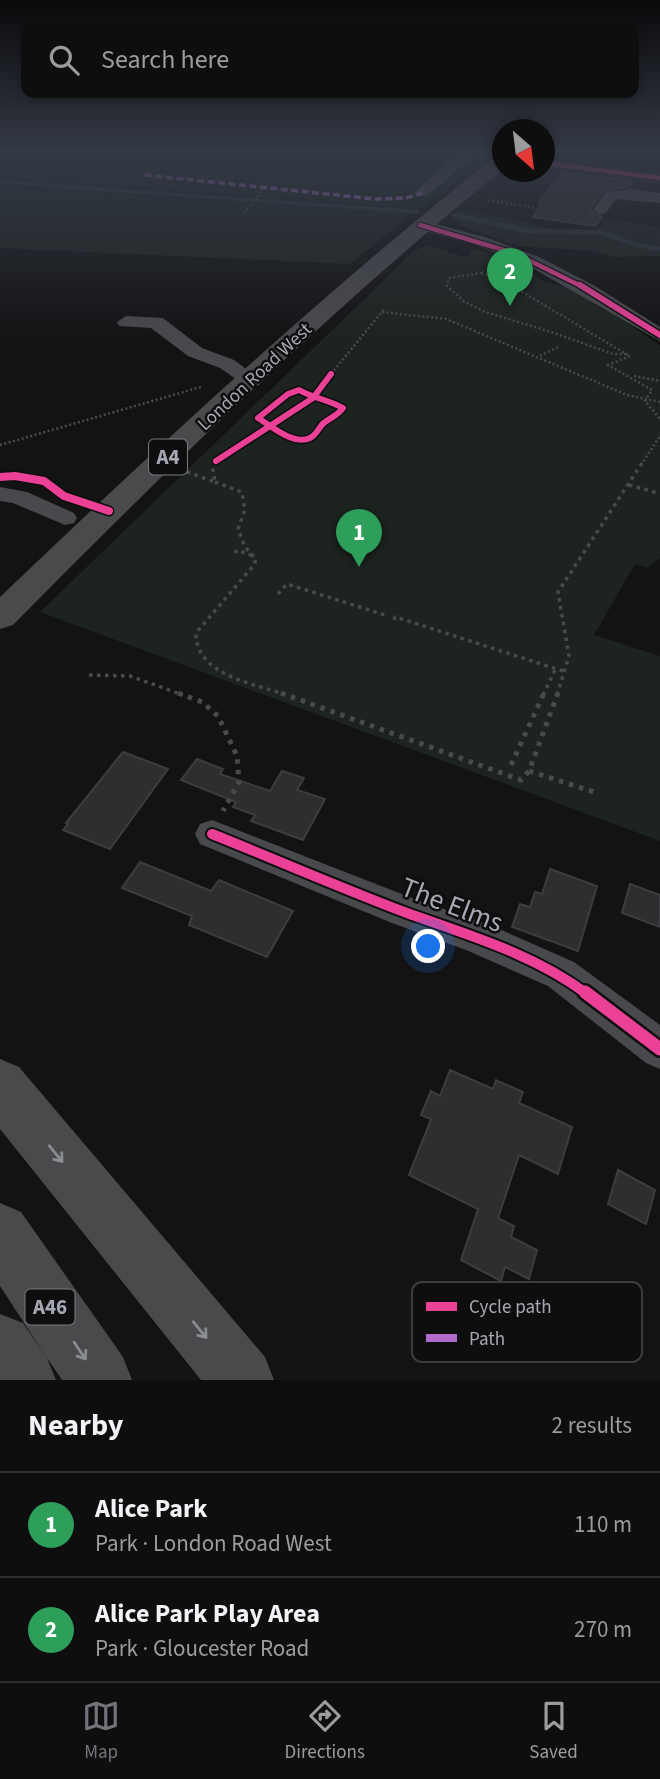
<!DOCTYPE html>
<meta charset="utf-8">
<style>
:root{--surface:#0e0e0f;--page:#171718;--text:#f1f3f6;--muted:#9b9c9e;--line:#2e2e2f;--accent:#73747b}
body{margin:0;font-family:"Source Sans 3",sans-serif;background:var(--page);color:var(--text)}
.compass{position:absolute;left:492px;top:119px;width:63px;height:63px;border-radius:50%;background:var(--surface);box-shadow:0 4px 10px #0003;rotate:152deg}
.you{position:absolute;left:429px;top:947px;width:24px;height:24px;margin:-18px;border:5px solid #fff;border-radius:50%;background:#1a73e8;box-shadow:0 0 0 10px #1a73e833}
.badge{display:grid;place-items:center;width:46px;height:46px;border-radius:50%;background:var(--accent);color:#fff;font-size:23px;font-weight:700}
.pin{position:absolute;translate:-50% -58px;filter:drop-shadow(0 2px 4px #0008)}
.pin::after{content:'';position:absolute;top:37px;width:24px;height:21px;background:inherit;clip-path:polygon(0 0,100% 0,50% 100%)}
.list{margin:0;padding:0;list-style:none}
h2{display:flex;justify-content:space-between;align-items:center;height:91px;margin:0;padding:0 28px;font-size:30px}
h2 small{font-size:23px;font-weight:400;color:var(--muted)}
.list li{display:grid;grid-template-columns:46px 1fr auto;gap:21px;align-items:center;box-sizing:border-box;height:105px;padding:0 28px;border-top:2px solid var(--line)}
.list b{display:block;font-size:26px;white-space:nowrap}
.list p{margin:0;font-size:23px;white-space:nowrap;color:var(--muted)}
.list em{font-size:23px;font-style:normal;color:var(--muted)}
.icon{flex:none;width:38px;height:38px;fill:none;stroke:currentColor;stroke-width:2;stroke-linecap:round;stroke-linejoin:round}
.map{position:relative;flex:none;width:660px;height:1380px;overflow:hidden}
.search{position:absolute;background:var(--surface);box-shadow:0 4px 10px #0003;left:21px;right:21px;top:21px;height:77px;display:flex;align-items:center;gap:18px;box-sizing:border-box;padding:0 24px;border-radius:14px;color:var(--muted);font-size:26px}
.sheet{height:301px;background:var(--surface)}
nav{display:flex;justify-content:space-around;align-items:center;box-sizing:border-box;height:98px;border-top:2px solid var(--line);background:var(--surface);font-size:19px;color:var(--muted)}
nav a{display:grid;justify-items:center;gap:4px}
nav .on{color:var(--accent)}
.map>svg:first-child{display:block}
.green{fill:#1d231f}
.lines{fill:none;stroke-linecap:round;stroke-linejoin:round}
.stream{stroke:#2c3339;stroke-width:4.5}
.building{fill:#2e2e2f;stroke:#3c3d40;stroke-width:2}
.path-far2{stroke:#494a4d;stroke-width:2.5;stroke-dasharray:2 2.5;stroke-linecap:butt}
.path-far1{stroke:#494a4d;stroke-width:3.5;stroke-dasharray:3.5 4.5;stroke-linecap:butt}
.path{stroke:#494a4d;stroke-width:5;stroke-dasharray:4.5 6;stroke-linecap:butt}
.minor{fill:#48494c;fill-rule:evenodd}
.highway{fill:#4a4a4d;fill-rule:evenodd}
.quiet{stroke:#b06ccc;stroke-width:3.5;stroke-dasharray:7 3.5;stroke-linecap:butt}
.cycleway-far4-casing{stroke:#0e0e0f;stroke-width:7}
.cycleway-far3-casing{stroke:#0e0e0f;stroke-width:9}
.cycleway-far2-casing{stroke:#0e0e0f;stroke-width:11}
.cycleway-far1-casing{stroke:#0e0e0f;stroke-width:14}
.cycleway-casing{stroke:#0e0e0f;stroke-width:18}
.cycleway-far4{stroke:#ea4096;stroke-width:4.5}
.cycleway-far3{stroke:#ea4096;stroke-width:6}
.cycleway-far2{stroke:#ea4096;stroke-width:8}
.cycleway-far1{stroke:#ea4096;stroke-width:10}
.cycleway{stroke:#ea4096;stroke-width:13}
.oneway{stroke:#8a8c94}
.labels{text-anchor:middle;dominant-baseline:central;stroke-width:5;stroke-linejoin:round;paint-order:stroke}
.far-street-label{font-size:19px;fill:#a6a8b3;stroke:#0e0e0f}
.shield{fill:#0e0e0f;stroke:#787a82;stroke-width:2}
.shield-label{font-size:21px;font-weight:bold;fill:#a6a8b3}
.near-street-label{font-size:28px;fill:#a6a8b3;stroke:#0e0e0f}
.key{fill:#0e0e0f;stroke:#3c3c40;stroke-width:2}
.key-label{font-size:19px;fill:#a6a8b3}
</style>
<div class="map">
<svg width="660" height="1380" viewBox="0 0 660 1380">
<rect width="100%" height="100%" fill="#131314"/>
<!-- green -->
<path class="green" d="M0,149H498L422,209L0,178Z
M0,186L412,214L350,264L0,248Z
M459,210L500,216L564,232L608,233L598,230L606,218L660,227V256L613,257L593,251L518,246L461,226L454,219Z
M428,245L465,257L471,254L469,251L477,249L519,263L542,281L573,289L596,306L621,318L660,346V558L646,568L635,564L594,635L660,656V841L40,612L414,251Z"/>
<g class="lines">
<!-- stream -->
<path class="stream" d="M0,182L418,212
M454,215L528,231L599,232L637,245L660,249"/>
</g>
<!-- building -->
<path class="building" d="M563,172L633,181L628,187L604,190L591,208L592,212L602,217L595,226L533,217L542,203L539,202Z
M123,752L168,769L110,849L63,830L68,824L66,823Z
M197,759L223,769L220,774L270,791L282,771L304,778L297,790L325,799L303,840L251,821L255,815L233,807L236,802L181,780Z
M140,862L211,891L219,880L293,911L267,957L189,925L192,916L122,888Z
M550,869L597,886L578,951L512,927L520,904L530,907L535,892L542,894Z
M630,884L660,895V927L622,913Z
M450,1070L493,1089L496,1080L523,1092L519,1103L572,1127L558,1174L519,1155L498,1218L514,1226L511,1237L537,1250L529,1279L505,1267L501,1281L461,1260L478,1209L409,1175L431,1119L421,1115L431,1091L440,1096Z
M618,1170L655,1190L646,1224L608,1204Z"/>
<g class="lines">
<!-- path-far2 -->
<path class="path-far2" d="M257,197L264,187
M488,200L535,208
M244,213L258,196
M481,273L499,278L626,354H613L551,332L485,312L465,302L447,286L449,278Z
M382,312L446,319L627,395L660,402
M626,354L630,356L608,365L652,390L645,401L660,419
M540,356L560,346
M331,374L385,308
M634,376L660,381
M0,445L201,387
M215,465L216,461
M641,465L660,436"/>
<!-- path-far1 -->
<path class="path-far1" d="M187,472L215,482L213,470L215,463
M215,482L242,492L245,510L238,529L245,547L256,559L254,565L196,633C196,676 254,683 286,695
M629,485L658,493
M235,553L237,550L253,556
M278,594L287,584L385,615
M394,620L395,617L402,619L566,672
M89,675L130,676L183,695
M543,695L556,668
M557,695L569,656L558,592L642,463"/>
<!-- path -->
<path class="path" d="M178,693L202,702L218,716L237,756L239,782L223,811
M281,693L521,780L529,771L558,693
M511,765L544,693
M529,771L594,792"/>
<!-- minor -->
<path class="minor" d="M462,149H476L468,161L427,196H417L414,193L417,190Z
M544,159L660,174V182L544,167Z
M631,189L660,193V203L616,199L606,213L601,215L593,210L606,192Z
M420,220L485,237L539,257L595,286L660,327V341L527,265L473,244L414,228L412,225Z
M126,316L163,318L202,348L234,360L262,381L259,385H245L220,368L188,356L151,328L119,326L117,322Z
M0,487L27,492L74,513L77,518L74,523L65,525L13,503L0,501Z
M212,820L412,898L490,925L574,962L660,1025V1069L646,1063L548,986L466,950L392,923L200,844L195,834L200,824Z"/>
<!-- highway -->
<path class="highway" d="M503,154V169C330,310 169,467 13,625L0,629V597C160,444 323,293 497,155Z
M0,1059L19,1067L265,1357L274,1380H201L0,1129Z
M0,1203L21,1212L123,1357L132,1380H62L47,1358L56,1380H0V1314L23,1323L45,1355L0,1286Z"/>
<!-- quiet -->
<path class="quiet" d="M145,175L375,199L406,198L422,193"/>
<defs>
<path id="cycleway-far4" d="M544,163L660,178
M420,225L514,253L583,287"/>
<path id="cycleway-far3" d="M580,285L660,335
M299,390C313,398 329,400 343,408C338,415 332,417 325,422C319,426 317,435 310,438C294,446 271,426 258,418L288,394Z
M216,461L313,398L331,374"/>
<path id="cycleway-far2" d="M0,477L15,476L44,481L64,496L109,511"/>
<path id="cycleway-far1" d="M212,834C277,860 341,888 407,913C468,935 534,954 587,994"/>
<path id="cycleway" d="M585,992L660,1049"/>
</defs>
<!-- cycleway-far4 casing -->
<use href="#cycleway-far4" class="cycleway-far4-casing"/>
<!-- cycleway-far3 casing -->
<use href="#cycleway-far3" class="cycleway-far3-casing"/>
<!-- cycleway-far2 casing -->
<use href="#cycleway-far2" class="cycleway-far2-casing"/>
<!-- cycleway-far1 casing -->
<use href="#cycleway-far1" class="cycleway-far1-casing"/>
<!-- cycleway casing -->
<use href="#cycleway" class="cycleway-casing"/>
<!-- cycleway-far4 -->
<use href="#cycleway-far4" class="cycleway-far4"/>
<!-- cycleway-far3 -->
<use href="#cycleway-far3" class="cycleway-far3"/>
<!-- cycleway-far2 -->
<use href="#cycleway-far2" class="cycleway-far2"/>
<!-- cycleway-far1 -->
<use href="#cycleway-far1" class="cycleway-far1"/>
<!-- cycleway -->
<use href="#cycleway" class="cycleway"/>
</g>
<!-- one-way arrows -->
<defs><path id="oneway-shaft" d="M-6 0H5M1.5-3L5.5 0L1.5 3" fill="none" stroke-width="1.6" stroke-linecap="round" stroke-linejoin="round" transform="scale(1.75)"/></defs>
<g class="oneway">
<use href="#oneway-shaft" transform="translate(56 1154) rotate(51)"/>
<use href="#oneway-shaft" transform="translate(200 1330) rotate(51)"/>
<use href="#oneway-shaft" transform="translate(80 1351) rotate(56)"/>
</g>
<!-- sky -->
<linearGradient id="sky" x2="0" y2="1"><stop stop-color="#0a0a0b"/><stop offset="0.44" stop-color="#333945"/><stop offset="1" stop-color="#333945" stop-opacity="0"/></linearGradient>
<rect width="660" height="342" fill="url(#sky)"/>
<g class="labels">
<!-- far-street labels -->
<g class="far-street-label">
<text transform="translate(255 377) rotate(-43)">London Road West</text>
</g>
<!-- shield labels -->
<g class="shield">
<rect x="149" y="439.5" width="38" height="35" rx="5"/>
<rect x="25.5" y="1289.5" width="49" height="35" rx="5"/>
</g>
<g class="shield-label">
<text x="168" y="457">A4</text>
<text x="50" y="1307">A46</text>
</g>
<!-- near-street labels -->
<g class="near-street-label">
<text transform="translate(452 905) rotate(21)">The Elms</text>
</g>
</g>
<!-- legend -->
<rect x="412" y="1282" width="230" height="80" rx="10" class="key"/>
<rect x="426" y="1302" width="31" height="9" fill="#ea4096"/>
<rect x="426" y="1334" width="31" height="8" fill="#b06ccc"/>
<g class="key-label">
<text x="469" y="1313">Cycle path</text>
<text x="469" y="1345">Path</text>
</g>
</svg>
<svg class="compass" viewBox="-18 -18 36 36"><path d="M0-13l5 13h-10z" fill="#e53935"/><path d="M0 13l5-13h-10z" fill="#9b9c9e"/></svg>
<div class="you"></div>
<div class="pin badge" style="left:359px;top:567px;background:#2e9e5b">1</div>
<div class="pin badge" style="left:510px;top:306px;background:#2e9e5b">2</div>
<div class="search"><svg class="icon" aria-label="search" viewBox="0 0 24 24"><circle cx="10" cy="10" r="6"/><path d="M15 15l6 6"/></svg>Search here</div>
</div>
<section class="sheet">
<h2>Nearby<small>2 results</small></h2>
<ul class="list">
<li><span class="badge" style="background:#2e9e5b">1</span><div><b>Alice Park</b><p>Park · London Road West</p></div><em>110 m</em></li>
<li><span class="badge" style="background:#2e9e5b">2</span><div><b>Alice Park Play Area</b><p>Park · Gloucester Road</p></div><em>270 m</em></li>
</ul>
</section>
<nav>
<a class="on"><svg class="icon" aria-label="map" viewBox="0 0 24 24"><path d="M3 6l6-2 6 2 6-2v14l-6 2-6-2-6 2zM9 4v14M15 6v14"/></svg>Map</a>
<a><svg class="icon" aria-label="directions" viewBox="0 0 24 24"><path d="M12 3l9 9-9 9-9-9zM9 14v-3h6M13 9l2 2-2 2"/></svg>Directions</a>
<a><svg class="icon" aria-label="saved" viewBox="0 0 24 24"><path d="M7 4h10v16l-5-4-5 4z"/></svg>Saved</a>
</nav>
